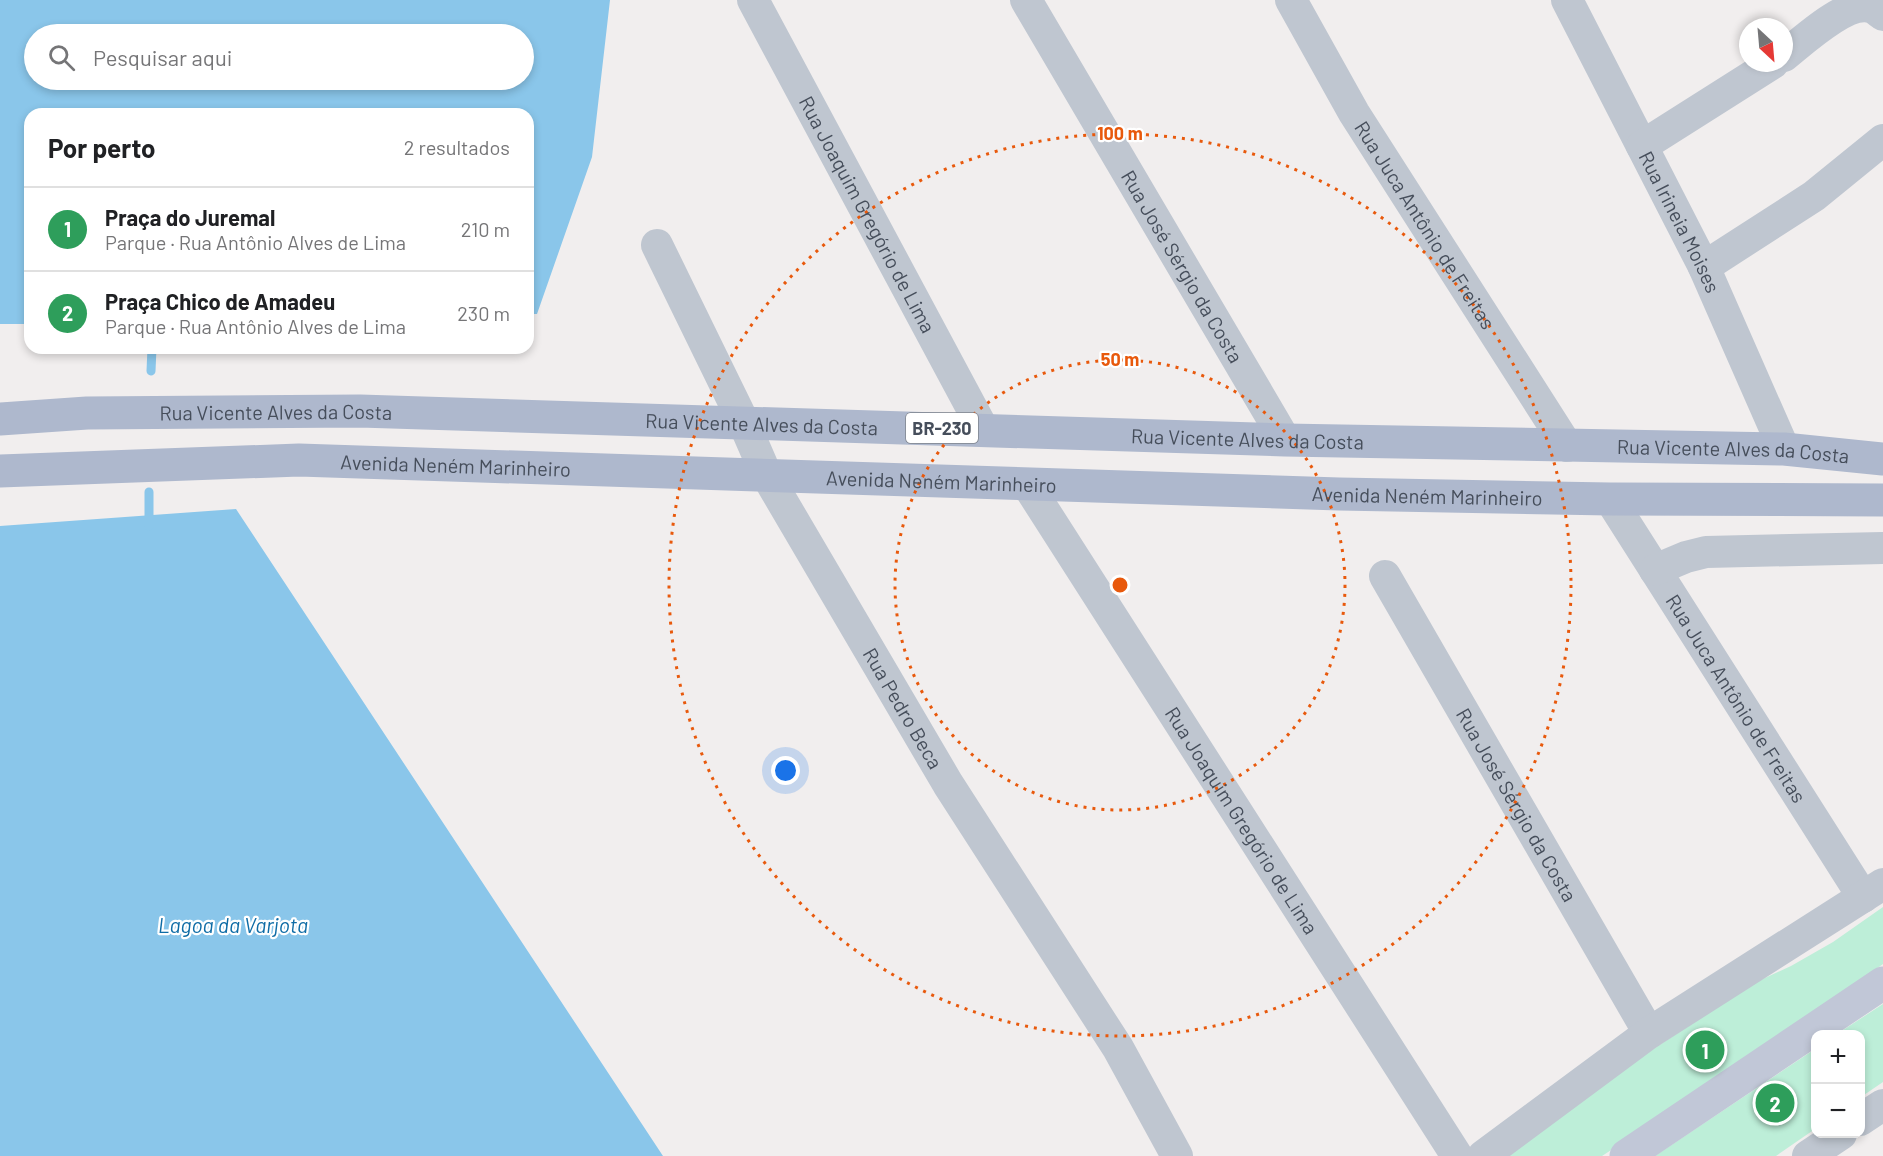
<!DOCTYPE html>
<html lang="pt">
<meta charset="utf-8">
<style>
:root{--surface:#fff;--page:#f2f2f2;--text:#202124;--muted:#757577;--line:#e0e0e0;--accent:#1b4edd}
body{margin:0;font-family:Barlow,sans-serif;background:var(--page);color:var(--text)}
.controls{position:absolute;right:18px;bottom:18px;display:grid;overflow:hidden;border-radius:12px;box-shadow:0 3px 9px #0003}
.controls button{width:54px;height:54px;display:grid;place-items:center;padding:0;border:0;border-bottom:2px solid var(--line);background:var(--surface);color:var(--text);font:30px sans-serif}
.compass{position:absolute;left:1739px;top:18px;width:54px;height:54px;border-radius:50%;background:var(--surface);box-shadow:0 3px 9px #0003;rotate:154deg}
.you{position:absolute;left:786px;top:771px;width:21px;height:21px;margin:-15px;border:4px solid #fff;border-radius:50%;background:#1a73e8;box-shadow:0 0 0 9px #1a73e833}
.badge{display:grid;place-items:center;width:39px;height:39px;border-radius:50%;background:var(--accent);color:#fff;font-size:20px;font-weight:700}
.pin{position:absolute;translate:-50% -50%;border:3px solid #fff;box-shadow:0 2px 6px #0006}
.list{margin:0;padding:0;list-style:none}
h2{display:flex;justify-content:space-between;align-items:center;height:78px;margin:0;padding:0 24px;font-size:26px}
h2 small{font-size:20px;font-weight:400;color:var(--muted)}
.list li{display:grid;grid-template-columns:39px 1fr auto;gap:18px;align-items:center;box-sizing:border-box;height:84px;padding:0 24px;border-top:2px solid var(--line)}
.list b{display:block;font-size:22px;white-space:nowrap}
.list p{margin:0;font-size:20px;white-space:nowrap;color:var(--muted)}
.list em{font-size:20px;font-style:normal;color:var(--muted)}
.icon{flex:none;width:33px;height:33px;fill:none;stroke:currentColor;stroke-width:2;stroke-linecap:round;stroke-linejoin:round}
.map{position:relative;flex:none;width:1883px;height:1156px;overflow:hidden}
.search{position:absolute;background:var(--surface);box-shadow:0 3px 9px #0003;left:24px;top:24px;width:510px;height:66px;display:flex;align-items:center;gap:15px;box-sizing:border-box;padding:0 21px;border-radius:33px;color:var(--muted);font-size:22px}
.panel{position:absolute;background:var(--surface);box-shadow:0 3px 9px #0003;left:24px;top:108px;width:510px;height:246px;border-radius:18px}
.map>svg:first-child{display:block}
.green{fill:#bdeed8}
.water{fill:#8ac6ea;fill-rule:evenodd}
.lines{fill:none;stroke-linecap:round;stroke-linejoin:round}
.stream{stroke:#8ac6ea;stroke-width:9}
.minor{stroke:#bfc6d0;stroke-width:32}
.secondary{stroke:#c1c7d7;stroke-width:33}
.primary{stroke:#aeb8cd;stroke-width:33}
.ring{fill:none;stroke:#e8590c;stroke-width:3;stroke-dasharray:3 6}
.labels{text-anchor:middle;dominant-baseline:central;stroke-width:4.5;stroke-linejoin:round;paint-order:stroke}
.shield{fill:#fff;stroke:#7e838c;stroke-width:1.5}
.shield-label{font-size:18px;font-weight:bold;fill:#464e5b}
.street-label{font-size:20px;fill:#464e5b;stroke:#fff}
.water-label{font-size:21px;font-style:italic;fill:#0e6ca6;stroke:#fff}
.centre{fill:#e8590c;stroke:#fff;stroke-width:3}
.ring-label{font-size:18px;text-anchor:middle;font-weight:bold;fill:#e8590c;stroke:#fff;stroke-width:4.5;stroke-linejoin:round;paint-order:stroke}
</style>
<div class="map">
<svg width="1883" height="1156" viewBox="0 0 1883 1156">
<rect width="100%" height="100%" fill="#f1eeee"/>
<!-- green -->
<path class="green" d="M1883,907V964L1729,1073L1602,1156H1509L1600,1084L1754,983L1791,966L1833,942Z
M1883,1004V1082L1861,1097L1860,1034H1837Z
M1815,1049V1129L1776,1156H1655Z"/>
<!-- water -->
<path class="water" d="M0,0H610L592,157L537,314H528V114H30V324H0ZM34,34H524V80H34Z
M236,509L663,1156H0V526Z"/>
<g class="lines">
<!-- stream -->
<path class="stream" d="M151,371L152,348
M149,526V492"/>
<!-- minor -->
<g class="minor">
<path id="s1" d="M753,0L983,429"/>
<path id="s2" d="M1026,0L1285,440"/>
<path id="s3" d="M1291,0L1354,113L1567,446"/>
<path id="s4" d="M1567,0L1704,267L1784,449"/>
<path d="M1784,56C1803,41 1845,1 1870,7C1874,8 1879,12 1883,15"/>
<path d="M1642,146L1773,63"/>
<path id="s5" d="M657,245L743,421L766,474L948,784L1118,1048L1177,1156"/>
<path d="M1704,267L1814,196L1883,140"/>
<path id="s6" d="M1027,484L1457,1156"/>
<path id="s7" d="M1610,499L1863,897"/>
<path d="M1655,570L1686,557L1706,552L1883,548"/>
<path id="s8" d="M1385,576L1649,1033"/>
<path d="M1860,1120L1883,1105"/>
<path d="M1483,1156L1649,1033L1883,884"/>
<path d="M1808,1156L1841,1134"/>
</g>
<!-- secondary -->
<path class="secondary" d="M1626,1156L1883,983"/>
<!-- primary -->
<g class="primary">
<path id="s9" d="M0,419L87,413L360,411L1285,440L1784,449L1883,459"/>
<path id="s10" d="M0,471L299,460L1339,494L1610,499L1883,500"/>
</g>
</g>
<!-- distance rings -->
<g class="ring">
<circle cx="1120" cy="585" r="225"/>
<circle cx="1120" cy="585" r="451"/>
</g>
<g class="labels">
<!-- shield labels -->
<rect class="shield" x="906" y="413" width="72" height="30" rx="4.5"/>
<g class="shield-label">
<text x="942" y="428">BR-230</text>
</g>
<!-- street labels -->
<g class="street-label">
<text stroke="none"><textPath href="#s1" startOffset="243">Rua Joaquim Gregório de Lima</textPath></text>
<text stroke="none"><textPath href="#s4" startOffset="249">Rua Irineia Moises</textPath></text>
<text stroke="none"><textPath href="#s3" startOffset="262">Rua Juca Antônio de Freitas</textPath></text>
<text stroke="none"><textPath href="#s2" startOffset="309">Rua José Sérgio da Costa</textPath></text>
<text stroke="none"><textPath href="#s9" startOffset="276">Rua Vicente Alves da Costa</textPath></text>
<text stroke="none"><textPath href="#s9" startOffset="762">Rua Vicente Alves da Costa</textPath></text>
<text stroke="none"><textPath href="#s9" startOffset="1248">Rua Vicente Alves da Costa</textPath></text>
<text stroke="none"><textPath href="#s9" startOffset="1734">Rua Vicente Alves da Costa</textPath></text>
<text stroke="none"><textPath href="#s10" startOffset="456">Avenida Neném Marinheiro</textPath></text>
<text stroke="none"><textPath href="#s10" startOffset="942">Avenida Neném Marinheiro</textPath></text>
<text stroke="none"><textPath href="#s10" startOffset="1428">Avenida Neném Marinheiro</textPath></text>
<text stroke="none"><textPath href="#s7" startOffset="236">Rua Juca Antônio de Freitas</textPath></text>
<text stroke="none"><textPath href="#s5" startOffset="525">Rua Pedro Beca</textPath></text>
<text stroke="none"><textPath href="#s8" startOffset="264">Rua José Sérgio da Costa</textPath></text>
<text stroke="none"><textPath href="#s6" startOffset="399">Rua Joaquim Gregório de Lima</textPath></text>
</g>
<!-- water labels -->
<g class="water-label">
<text x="233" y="924">Lagoa da Varjota</text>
</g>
</g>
<circle cx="1120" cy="585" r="9" class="centre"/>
<g class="ring-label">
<text x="1120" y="140">100 m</text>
<text x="1120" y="366">50 m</text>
</g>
</svg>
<div class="controls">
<button>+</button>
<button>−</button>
</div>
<svg class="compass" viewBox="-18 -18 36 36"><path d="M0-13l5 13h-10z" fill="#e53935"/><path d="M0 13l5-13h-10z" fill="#757577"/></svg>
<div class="you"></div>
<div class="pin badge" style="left:1705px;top:1050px;background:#2e9e5b">1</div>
<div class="pin badge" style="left:1775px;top:1103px;background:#2e9e5b">2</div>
<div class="search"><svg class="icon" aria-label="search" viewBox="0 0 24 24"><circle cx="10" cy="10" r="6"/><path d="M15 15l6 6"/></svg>Pesquisar aqui</div>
<section class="panel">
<h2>Por perto<small>2 resultados</small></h2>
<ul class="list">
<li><span class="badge" style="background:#2e9e5b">1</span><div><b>Praça do Juremal</b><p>Parque · Rua Antônio Alves de Lima</p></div><em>210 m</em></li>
<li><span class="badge" style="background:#2e9e5b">2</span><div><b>Praça Chico de Amadeu</b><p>Parque · Rua Antônio Alves de Lima</p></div><em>230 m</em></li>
</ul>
</section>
</div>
